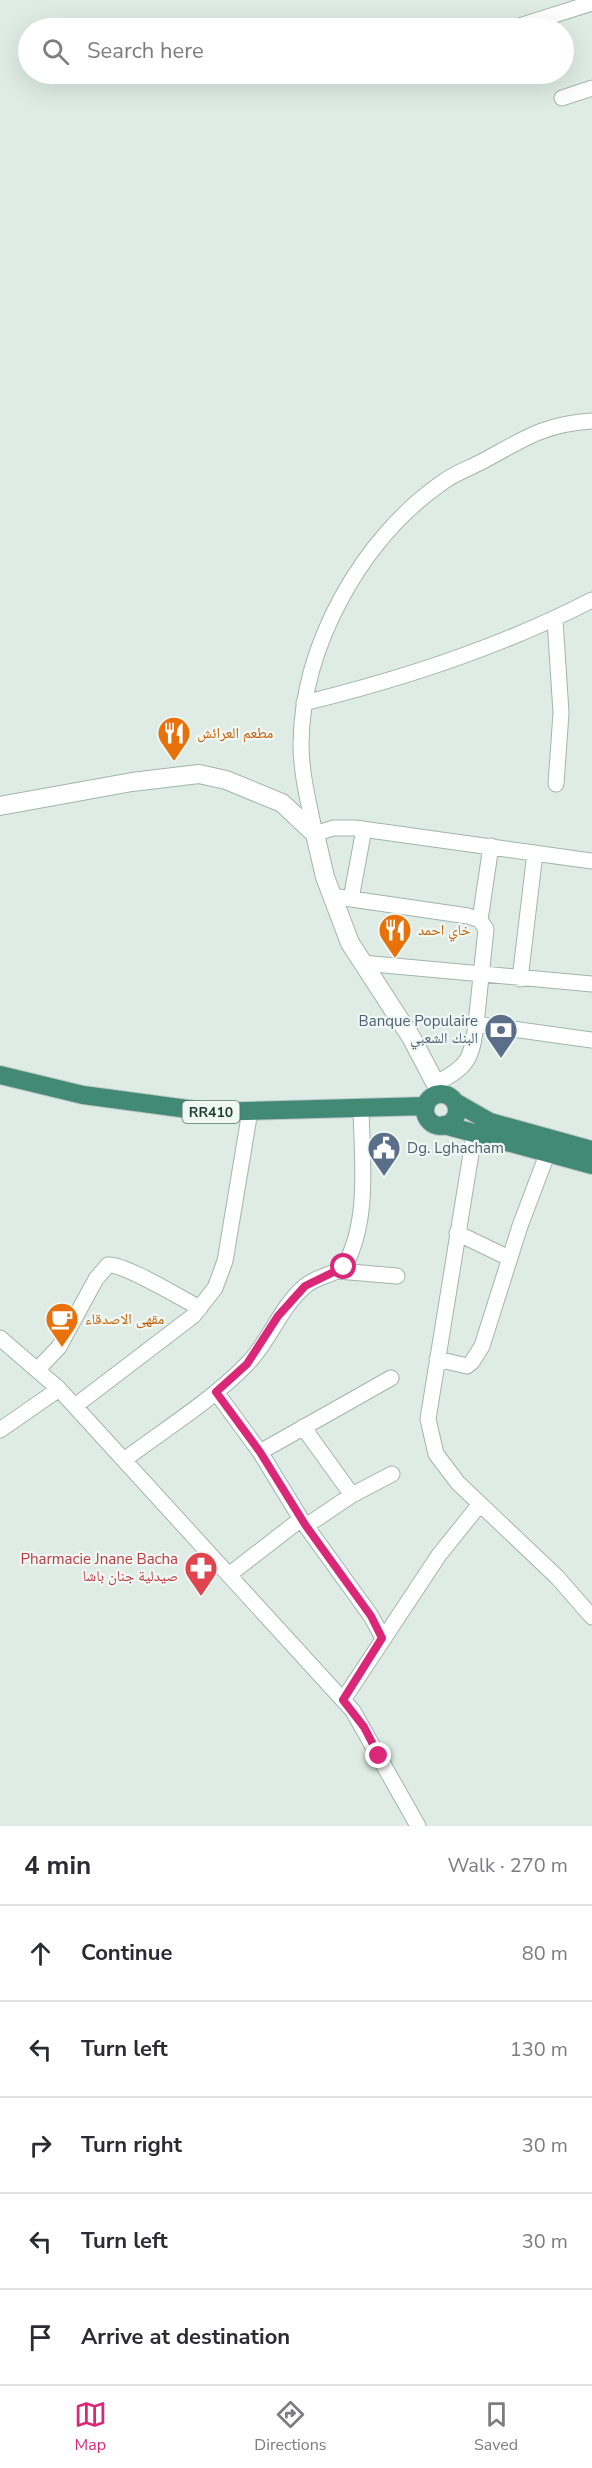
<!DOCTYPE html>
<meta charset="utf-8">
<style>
:root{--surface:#fff;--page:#f7f7f7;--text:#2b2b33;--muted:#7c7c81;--line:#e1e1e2;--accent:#db2777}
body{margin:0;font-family:"Nunito Sans","Noto Naskh Arabic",sans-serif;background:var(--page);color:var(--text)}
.stop{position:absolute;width:18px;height:18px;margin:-14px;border:4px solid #db2777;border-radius:50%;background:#fff}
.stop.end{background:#db2777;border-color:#fff;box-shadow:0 2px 6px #0008}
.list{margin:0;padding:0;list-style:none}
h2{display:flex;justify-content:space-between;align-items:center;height:78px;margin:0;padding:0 24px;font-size:26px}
h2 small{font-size:20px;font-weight:400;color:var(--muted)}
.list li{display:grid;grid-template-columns:39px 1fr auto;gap:18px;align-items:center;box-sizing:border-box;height:96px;padding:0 24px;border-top:2px solid var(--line)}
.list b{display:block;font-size:22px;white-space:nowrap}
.list em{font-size:20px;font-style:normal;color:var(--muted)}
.icon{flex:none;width:33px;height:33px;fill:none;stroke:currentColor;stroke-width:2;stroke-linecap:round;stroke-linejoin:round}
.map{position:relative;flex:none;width:592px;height:1826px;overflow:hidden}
.search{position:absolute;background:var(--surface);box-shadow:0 6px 24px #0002;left:18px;right:18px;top:18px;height:66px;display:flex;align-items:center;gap:15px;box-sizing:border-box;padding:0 21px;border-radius:33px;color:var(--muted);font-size:22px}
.sheet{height:558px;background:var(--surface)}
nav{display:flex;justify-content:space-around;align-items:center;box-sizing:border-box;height:84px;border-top:2px solid var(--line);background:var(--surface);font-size:16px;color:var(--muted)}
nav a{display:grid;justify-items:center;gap:3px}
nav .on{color:var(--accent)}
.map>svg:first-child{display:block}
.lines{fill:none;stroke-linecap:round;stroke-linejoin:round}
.minor-casing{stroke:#a1b4ad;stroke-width:17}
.tertiary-casing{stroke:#a1b4ad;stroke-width:20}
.trunk-casing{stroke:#c0c9c6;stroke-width:20}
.minor{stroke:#fff;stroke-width:15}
.tertiary{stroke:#fff;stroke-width:18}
.trunk{stroke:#438a76;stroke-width:18}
.route{stroke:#db2777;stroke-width:8}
.labels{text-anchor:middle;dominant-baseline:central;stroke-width:4.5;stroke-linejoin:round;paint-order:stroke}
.shield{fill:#f0f8f4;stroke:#5d766e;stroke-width:1.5}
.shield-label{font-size:14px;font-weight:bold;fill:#1e3e34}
.food-label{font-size:15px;fill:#c56008;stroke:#f0f8f4;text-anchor:start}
.service-label{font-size:15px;fill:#4e5e75;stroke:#f0f8f4;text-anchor:end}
.health-label{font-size:15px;fill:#be3a42;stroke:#f0f8f4;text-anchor:end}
</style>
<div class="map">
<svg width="592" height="1826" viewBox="0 0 592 1826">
<rect width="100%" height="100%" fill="#dfece6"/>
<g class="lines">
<defs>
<path id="minor" d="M513,28L592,3
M562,98L592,88
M592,421C544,424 524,439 483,461C470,468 455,473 443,482C362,538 302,645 301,744C301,774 309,804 315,834L333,828H355L592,861
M555,620L561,713L556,784
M304,703C403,679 501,647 592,600
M331,896L468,916L480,920L486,929L476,1024L592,1040
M351,899L364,829
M480,920L491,846
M362,963L592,984
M520,979L535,853
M436,1083C467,1068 472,1059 476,1024
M474,1135L428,1419L436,1454L458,1483L557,1577L592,1617
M457,1233L509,1258
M338,1271L397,1276
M0,1338L59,1389L353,1711L418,1826
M437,1359L467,1366L472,1362L482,1346L520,1226L548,1152
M37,1370L59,1347L96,1279L108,1265C124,1263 182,1299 200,1308
M216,1392L260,1452L301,1519L230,1574
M75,1406L193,1316L215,1288L225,1261L250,1111
M303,1427L352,1495
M0,1430L59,1389
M260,1452L391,1378
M124,1460C165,1429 211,1401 247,1364C270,1341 279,1309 304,1287C316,1276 331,1276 344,1267C370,1221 362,1160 361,1109
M301,1519L371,1616L383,1638
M306,1526L352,1495L392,1474
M343,1700L439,1555L480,1504"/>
<path id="tertiary" d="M0,806L132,782L199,774L226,780L282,803L315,834L325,877L350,943L411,1037L441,1094"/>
<path id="trunk" d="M0,1075L83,1095L210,1112L426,1106
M425 1110a16 16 0 1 1 32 0a16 16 0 1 1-32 0Z
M455,1102L490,1122L592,1150
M444,1125L592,1165"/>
</defs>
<!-- minor casing -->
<use href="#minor" class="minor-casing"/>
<!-- tertiary casing -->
<use href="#tertiary" class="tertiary-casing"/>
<!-- trunk casing -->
<use href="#trunk" class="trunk-casing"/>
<!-- minor -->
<use href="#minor" class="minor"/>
<!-- tertiary -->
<use href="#tertiary" class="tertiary"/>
<!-- trunk -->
<use href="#trunk" class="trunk"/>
</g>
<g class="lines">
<!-- route -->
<path class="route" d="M344,1267L305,1286L278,1316L247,1364L216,1392L260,1452L306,1526L371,1616L382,1638L343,1700L364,1727L379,1756"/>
</g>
<!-- icons -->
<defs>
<symbol id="restaurant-pin" viewBox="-11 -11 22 30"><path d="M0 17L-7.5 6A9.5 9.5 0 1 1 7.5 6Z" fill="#e8710a" stroke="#f0f8f4"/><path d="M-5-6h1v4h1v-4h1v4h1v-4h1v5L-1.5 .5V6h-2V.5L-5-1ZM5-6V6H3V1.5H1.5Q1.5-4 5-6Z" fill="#fff"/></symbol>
<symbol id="bank-pin" viewBox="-11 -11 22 30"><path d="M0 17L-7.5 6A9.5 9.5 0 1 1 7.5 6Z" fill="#5c6f8a" stroke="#f0f8f4"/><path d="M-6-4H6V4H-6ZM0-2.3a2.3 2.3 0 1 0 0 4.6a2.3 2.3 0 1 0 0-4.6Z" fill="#fff"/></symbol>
<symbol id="civic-pin" viewBox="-11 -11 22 30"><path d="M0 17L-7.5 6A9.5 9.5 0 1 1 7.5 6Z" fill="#5c6f8a" stroke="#f0f8f4"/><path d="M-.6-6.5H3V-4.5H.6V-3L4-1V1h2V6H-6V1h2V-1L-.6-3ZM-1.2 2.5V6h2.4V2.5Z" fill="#fff"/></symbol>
<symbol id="cafe-pin" viewBox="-11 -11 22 30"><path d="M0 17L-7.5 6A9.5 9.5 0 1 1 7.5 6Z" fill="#e8710a" stroke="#f0f8f4"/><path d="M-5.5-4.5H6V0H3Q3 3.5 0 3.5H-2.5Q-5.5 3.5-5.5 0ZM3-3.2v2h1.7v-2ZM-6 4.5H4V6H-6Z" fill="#fff"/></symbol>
<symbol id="pharmacy-pin" viewBox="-11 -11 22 30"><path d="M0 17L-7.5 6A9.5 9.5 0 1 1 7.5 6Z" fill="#e0444e" stroke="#f0f8f4"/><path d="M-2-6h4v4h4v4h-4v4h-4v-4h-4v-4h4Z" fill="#fff"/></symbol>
</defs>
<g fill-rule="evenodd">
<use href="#restaurant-pin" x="155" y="714" width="38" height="52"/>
<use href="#restaurant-pin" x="376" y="911" width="38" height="52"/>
<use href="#bank-pin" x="482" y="1011" width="38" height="52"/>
<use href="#civic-pin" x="365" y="1129" width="38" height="52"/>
<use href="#cafe-pin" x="43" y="1300" width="38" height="52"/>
<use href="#pharmacy-pin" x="182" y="1549" width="38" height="52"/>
</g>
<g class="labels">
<!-- shield labels -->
<rect class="shield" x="182.5" y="1101" width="57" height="22" rx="4.5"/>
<g class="shield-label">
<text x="211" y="1112">RR410</text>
</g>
<!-- food labels -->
<g class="food-label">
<text x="197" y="733">مطعم العرائش</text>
<text x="418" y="930">خاي احمد</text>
<text x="85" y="1319">مقهى الاصدقاء</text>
</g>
<!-- service labels -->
<g class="service-label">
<text x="478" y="1021">Banque Populaire<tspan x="478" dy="17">البنك الشعبي</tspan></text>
<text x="407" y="1148" text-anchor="start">Dg. Lghacham</text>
</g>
<!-- health labels -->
<g class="health-label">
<text x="178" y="1559">Pharmacie Jnane Bacha<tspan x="178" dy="17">صيدلية جنان باشا</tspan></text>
</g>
</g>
</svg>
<div class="stop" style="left:344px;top:1267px"></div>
<div class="stop end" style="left:379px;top:1756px"></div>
<div class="search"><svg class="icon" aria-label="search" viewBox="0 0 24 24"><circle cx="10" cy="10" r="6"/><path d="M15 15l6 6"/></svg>Search here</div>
</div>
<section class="sheet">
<h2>4 min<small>Walk · 270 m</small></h2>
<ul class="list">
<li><svg class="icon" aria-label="ahead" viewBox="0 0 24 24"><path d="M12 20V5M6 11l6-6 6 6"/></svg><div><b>Continue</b></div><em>80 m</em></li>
<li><svg class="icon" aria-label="left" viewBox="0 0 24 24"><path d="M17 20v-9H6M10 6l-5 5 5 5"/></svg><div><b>Turn left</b></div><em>130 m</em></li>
<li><svg class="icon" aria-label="right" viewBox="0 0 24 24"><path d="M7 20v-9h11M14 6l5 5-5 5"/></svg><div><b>Turn right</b></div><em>30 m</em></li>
<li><svg class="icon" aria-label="left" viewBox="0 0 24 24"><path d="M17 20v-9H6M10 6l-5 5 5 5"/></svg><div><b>Turn left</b></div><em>30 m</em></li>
<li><svg class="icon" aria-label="arrive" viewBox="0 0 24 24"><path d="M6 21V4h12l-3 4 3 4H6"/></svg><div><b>Arrive at destination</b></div></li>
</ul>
</section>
<nav>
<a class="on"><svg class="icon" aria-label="map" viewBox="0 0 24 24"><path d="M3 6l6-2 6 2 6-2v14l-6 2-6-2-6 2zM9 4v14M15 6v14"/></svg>Map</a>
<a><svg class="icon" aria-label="directions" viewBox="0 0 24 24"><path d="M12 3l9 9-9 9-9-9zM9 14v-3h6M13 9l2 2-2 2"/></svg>Directions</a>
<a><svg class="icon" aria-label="saved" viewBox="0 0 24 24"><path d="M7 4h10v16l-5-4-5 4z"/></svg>Saved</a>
</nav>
